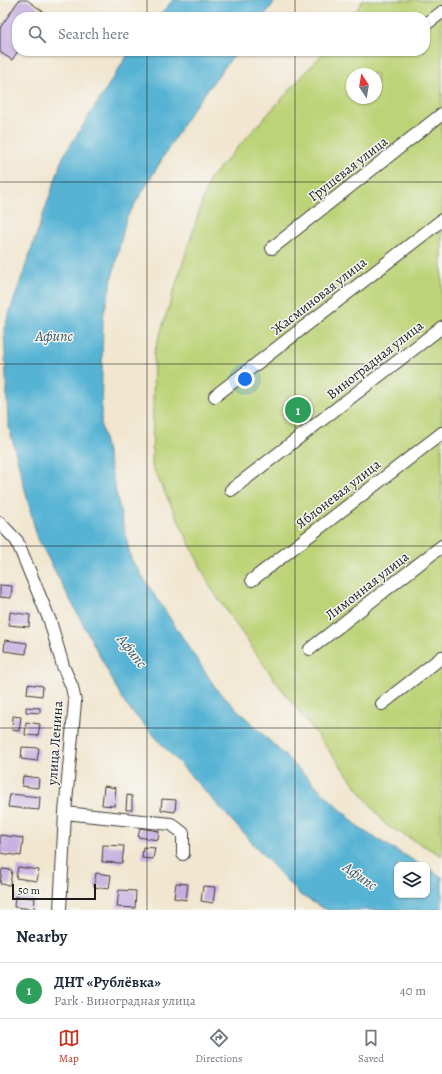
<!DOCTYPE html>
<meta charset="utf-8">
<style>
:root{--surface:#fff;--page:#f2f2f3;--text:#1f2937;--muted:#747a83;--line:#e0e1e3;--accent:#c8321e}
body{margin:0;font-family:Alegreya,serif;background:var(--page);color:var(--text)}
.controls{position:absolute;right:12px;bottom:12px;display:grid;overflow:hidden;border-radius:8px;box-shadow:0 1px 3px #0004}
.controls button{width:36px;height:36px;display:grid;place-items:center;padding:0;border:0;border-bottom:1px solid var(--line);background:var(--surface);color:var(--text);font:20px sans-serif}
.compass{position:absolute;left:346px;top:68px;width:36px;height:36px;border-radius:50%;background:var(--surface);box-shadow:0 1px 3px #0004;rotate:348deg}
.scale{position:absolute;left:12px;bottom:10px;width:84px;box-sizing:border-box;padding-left:4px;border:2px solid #1c1c1c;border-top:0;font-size:11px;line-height:14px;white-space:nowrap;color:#1c1c1c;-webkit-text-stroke:3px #f6f6f2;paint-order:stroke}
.you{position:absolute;left:245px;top:379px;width:14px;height:14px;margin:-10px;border:3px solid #fff;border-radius:50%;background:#1a73e8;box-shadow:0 0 0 6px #1a73e833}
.badge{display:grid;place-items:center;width:26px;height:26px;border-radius:50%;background:var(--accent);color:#fff;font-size:13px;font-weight:700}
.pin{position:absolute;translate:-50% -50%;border:2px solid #fff;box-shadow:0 1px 4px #0006}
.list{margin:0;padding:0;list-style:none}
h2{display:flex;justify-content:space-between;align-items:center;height:52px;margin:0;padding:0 16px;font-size:17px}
h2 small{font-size:13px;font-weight:400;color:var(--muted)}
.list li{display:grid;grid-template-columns:26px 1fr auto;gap:12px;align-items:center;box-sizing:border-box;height:56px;padding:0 16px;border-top:1px solid var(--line)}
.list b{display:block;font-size:15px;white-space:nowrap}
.list p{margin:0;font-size:13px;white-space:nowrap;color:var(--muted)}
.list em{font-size:13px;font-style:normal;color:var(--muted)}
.icon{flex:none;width:22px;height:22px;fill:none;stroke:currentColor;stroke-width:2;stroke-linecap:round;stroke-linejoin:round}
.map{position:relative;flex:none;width:442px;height:910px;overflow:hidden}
.search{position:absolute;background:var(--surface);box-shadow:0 1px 3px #0004;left:12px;right:12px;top:12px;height:44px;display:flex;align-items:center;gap:10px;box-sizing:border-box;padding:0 14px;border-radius:16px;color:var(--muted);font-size:15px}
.sheet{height:108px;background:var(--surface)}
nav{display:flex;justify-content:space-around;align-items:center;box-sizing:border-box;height:56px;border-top:1px solid var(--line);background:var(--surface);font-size:11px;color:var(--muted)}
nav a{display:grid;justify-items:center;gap:2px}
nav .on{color:var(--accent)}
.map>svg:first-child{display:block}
.green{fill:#bdd377;stroke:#6c784a;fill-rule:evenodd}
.water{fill:#56b3d4;stroke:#396878}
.building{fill:#c6addf}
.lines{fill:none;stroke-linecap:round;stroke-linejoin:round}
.minor-casing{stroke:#3c3a37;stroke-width:14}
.minor{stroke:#fff;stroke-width:12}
.grid{fill:none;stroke:#1c1c1c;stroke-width:1;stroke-opacity:0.55}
.labels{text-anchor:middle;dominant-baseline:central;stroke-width:3;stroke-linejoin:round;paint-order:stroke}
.street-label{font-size:14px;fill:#1c1c1c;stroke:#f6f6f2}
.water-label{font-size:15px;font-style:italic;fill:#335866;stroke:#f6f6f2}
</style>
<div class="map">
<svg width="442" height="910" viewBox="0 0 442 910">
<rect width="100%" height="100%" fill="#f6f6f2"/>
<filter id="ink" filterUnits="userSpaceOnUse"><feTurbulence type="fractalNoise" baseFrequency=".025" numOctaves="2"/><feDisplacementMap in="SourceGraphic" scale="8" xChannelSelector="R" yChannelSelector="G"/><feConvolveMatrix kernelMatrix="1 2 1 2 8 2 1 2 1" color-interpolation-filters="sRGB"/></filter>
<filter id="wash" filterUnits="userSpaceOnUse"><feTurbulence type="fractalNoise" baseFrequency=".012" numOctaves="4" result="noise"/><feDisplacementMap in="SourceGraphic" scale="16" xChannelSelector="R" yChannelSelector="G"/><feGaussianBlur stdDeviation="0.9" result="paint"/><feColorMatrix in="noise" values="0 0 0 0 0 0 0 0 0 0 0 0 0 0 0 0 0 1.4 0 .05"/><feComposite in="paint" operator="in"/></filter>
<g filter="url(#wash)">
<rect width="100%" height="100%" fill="#f1e6cf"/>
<!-- green -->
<path class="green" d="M363,0H442V856L386,825L271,675L211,588L152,466L154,353L210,178L325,51H425V17H352ZM352,74H376V98H352Z"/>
<!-- water -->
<path class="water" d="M173,0H276L263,17H158Z
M130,51H237L191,111L126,219L103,317L101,425L131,559L217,690L362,830L421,865H397V895H427V868L442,877V910H327L300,895L125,704L37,537L8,423L4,329L63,157Z"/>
<g id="blocks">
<!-- building -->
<path class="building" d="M19,0H27L45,13L42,17H17V51H18L12,60L0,52V28Z
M0,585L12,586L11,598L0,597Z
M10,612L30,615L29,627L9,625Z
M5,640L27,643L26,654L4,651Z
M28,684L43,686L42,696L27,694Z
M26,707L40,708V713L26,712Z
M13,716L21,717L19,731L12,730Z
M26,722L40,724L38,736L25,735Z
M22,747L39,748L37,761L21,759Z
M23,776L39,778L38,788L22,786Z
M104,786L116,788L114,806L102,805Z
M10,794L40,797L39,810L8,807Z
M127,795L132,796V810H126Z
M162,799L176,800L175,812L161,810Z
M140,828L159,831L158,840L138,837Z
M0,835L23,838L21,856L0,853Z
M103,845L124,846L122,863L102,862Z
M143,847L155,848L153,859L142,858Z
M18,867L39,870L37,881L16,878Z
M2,869L12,870L10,885L0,884Z
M96,873L111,875L109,889L94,887Z
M176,883L188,884L186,900L174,898Z
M203,886L215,887L213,903L201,901Z
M119,890L136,891L135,908L117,907Z
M15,896L35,898L34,909L14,907Z"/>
</g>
</g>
<g filter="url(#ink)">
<use href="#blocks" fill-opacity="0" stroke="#3c3a37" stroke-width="1"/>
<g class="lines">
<defs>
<path id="minor" d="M425,25L442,12
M272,248L442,114
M215,396L442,220
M231,490L442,327
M0,523L17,541L50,621L63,666L72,687L75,702L65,813L60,910
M252,580L442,433
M310,649L442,546
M382,704L442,657
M65,813L171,824L183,833V854"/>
</defs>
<!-- minor casing -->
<use href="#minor" class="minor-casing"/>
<!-- minor -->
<use href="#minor" class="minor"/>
</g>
</g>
<!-- grid -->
<path class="grid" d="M147,0V17M295,0V17M147,51V910M295,51V910M0,182H442M0,364H442M0,546H442M0,728H442"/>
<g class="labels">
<!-- street labels -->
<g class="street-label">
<text transform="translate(348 169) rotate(-38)">Грушевая улица</text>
<text transform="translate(319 296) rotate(-38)">Жасминовая улица</text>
<text transform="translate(375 360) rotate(-38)">Виноградная улица</text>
<text transform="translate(338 494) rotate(-38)">Яблоневая улица</text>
<text transform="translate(367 586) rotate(-38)">Лимонная улица</text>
<text transform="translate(55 743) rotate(-86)">улица Ленина</text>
</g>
<!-- water labels -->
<g class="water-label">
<text x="54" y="336">Афипс</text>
<text transform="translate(132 651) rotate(52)">Афипс</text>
<text transform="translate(360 876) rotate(35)">Афипс</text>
</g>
</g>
</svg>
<div class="controls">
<button><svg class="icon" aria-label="layers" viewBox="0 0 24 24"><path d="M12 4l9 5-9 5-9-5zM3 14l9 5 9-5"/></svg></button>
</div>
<svg class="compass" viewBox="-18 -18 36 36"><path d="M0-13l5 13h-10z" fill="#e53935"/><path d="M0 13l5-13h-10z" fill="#747a83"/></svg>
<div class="scale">50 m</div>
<div class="you"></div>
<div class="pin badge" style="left:298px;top:410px;background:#2e9e5b">1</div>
<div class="search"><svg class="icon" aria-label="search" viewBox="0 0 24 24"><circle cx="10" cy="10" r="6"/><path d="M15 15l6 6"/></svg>Search here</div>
</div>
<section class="sheet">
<h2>Nearby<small></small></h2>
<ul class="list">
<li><span class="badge" style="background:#2e9e5b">1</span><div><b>ДНТ «Рублёвка»</b><p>Park · Виноградная улица</p></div><em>40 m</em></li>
</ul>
</section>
<nav>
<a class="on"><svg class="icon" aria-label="map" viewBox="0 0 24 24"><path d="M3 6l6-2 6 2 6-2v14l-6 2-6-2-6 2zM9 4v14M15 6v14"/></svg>Map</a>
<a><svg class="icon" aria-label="directions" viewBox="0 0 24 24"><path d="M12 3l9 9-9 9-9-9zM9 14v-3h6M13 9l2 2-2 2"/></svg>Directions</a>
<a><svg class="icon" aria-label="saved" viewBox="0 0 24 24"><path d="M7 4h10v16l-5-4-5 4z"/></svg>Saved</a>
</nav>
